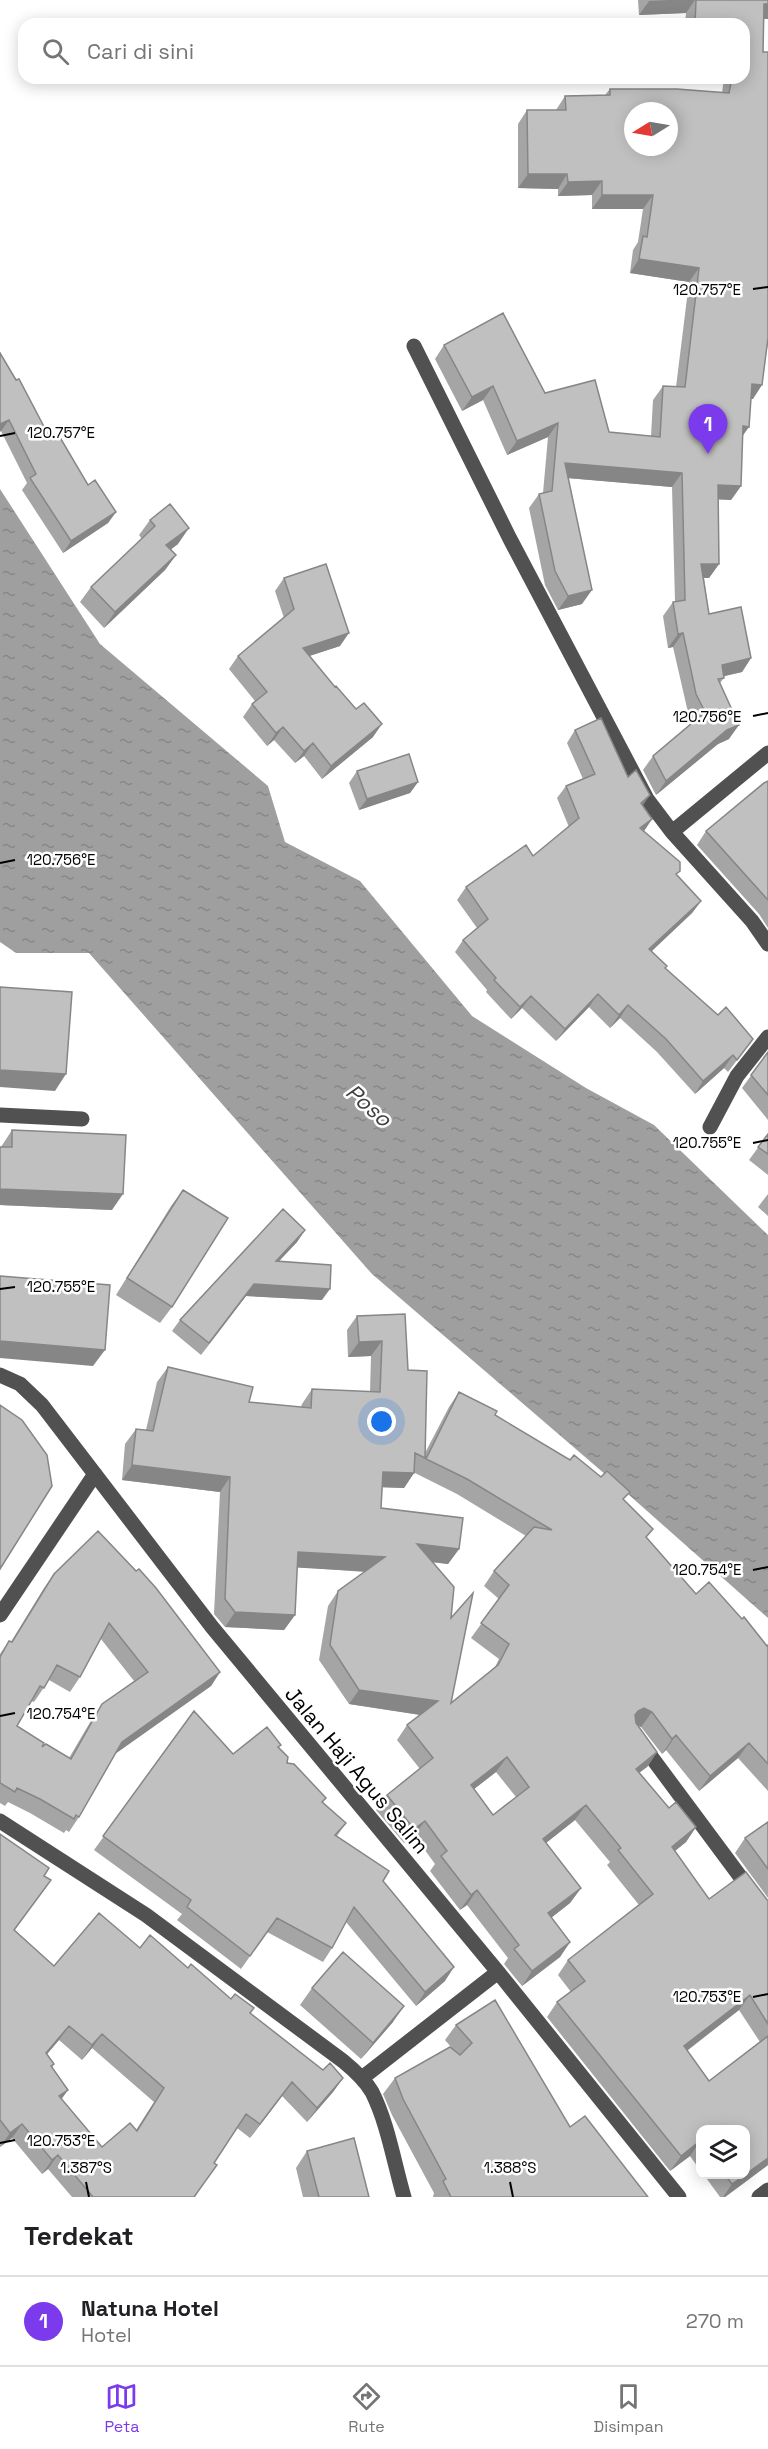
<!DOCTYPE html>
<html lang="id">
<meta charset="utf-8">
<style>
:root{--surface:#fff;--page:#f2f2f2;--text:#202124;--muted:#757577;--line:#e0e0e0;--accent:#7c3aed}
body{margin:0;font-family:"Space Grotesk",sans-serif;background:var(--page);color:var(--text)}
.controls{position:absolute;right:18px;bottom:18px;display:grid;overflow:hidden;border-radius:12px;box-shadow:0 3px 15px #0003}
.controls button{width:54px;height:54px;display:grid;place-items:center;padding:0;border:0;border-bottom:2px solid var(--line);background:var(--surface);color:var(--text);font:30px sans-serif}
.compass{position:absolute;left:624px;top:102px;width:54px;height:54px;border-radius:50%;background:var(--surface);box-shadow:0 3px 15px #0003;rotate:259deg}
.you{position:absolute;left:382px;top:1422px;width:21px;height:21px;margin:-15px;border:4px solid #fff;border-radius:50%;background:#1a73e8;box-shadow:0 0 0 9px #1a73e833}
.badge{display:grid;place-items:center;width:39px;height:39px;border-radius:50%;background:var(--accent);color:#fff;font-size:20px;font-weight:700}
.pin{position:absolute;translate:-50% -50px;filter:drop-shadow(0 2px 3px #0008)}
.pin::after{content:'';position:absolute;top:32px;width:21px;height:18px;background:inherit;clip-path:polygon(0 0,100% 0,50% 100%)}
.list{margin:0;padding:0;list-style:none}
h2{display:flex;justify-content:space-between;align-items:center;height:78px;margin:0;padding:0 24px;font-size:26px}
h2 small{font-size:20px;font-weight:400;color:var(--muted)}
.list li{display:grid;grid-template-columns:39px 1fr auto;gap:18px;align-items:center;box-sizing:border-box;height:90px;padding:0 24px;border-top:2px solid var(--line)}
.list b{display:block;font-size:22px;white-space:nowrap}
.list p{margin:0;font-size:20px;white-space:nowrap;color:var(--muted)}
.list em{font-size:20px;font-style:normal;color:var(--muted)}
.icon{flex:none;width:33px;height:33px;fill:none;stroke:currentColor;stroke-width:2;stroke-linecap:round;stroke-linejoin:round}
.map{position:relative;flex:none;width:768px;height:2197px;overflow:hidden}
.search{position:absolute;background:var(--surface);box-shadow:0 3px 15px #0003;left:18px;right:18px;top:18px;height:66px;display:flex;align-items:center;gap:15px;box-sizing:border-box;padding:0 21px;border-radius:18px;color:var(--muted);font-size:22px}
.sheet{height:168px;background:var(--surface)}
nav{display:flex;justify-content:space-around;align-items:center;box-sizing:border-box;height:84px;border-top:2px solid var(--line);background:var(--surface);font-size:16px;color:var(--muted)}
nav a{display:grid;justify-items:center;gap:3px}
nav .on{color:var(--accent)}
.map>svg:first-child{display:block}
.water{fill:url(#water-ripples)}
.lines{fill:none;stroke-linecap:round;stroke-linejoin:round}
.minor{stroke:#515151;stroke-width:15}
.wall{fill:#a5a5a5;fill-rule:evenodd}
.shaded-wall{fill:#868686}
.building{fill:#c0c0c0;stroke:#868686;stroke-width:1.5;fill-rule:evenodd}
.ticks{fill:none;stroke:#000;stroke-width:2}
.labels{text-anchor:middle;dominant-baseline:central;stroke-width:5;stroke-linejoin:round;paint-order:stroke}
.street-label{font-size:21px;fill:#000;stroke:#fff}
.water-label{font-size:22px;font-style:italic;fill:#404040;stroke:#fff}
.ticks-label{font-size:15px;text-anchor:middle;fill:#000;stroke:#fff;stroke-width:5;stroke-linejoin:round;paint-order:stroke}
</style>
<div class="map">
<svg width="768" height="2197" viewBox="0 0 768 2197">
<defs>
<pattern id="water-ripples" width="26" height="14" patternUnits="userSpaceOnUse" patternTransform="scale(1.5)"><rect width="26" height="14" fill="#9f9f9f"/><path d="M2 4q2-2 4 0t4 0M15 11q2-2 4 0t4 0" fill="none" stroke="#878787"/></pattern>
</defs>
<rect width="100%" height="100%" fill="#fff"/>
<!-- water -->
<path class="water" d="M0,489L100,644L268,786L285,842L360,881L472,1016L586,1088L654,1125L768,1235V1618L620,1487L372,1274L89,953H16L0,942Z"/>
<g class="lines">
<!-- minor -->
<path class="minor" d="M414,346L510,539L647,799L672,832L752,921L768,944
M672,832L768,753
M0,1115L82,1119
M710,1127L737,1076L768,1037
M0,1375L20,1384L42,1405L212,1627L498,1972L679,2197
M0,1615L95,1474
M641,1743L768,1914
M0,1821L146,1915L343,2061C354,2070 365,2080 372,2092C388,2124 394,2163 404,2197
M362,2078L498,1972
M759,2197L768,2190"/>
</g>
<!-- wall -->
<path class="wall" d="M638,0H768V19H764L763,52H768V345L753,399H751L742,437L741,486L731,500L718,499L719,564L709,578H704L709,614L751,658L742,672L724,676V678L720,683L729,739L718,744L656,795L643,770L653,756L693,722L687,708L673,647L668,648L663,616L673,602H675L672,487L568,478L582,604L558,610L545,585L529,508L539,494L543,493L548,437L507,455L483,400L462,411L435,359L444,345L545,393L609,432L651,436L653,400L663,386L676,387L689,282L630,273L633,250L638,242L643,209H592V195L558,196V189L518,188V124L527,110H556L565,96L605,95L610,89L722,93L724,78H744V24H685L686,13L639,15Z
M0,353L50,438L88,485L116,512L108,523L63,553L22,490L27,483L1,431Z
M150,520L178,544L171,549L176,555L165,570L104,628L80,602L91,587L142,539L139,535Z
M284,578L340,646L309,656L373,737L322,779L304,756L295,763L274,740L267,746L243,717L252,704L255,701L229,669L238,656L284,618L275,591Z
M575,730L628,777L643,806L652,819L644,831L677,875L701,901L692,913L652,951L665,969L744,1051L728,1072L724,1068L695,1094L657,1052L620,1018L610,1028L589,1007L556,1041L522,1008L511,1019L486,992L487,990L455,952L463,940L477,928L457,900L466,887L533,856L569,827L557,798L566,786L583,779L567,743Z
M357,771L418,782L410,793L359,810L349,783Z
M768,781V928L759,914L697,845L706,831Z
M768,1052V1120L742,1088Z
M12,1130L112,1210L0,1205V1147H1Z
M768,1134V1175L749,1160Z
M183,1190L172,1307L160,1323L116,1295L171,1206Z
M768,1194V1216L758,1207Z
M305,1230L297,1242L278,1262L322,1300L246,1296L201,1355L172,1331L180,1320Z
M357,1316L408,1370L425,1453L449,1407L459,1392L624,1500L647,1538L696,1594L742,1619L767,1646L768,1645V1791L738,1758L699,1791L666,1750L662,1754L641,1727L637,1725L657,1752L647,1767L639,1772L669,1808L696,1827L686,1842L675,1851L709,1899L768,1901V2165L725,2197H720L704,2175H746L700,2130V2170L690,2156L670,2171L547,2017L557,2002L571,1992L558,1975L568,1960L639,1905L607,1865L610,1862L575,1820L546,1843L581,1888L570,1903L551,1918L570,1942L560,1957L522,1986L504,1964L508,1958L467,1905L460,1910L430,1871L435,1864L414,1835L404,1843L376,1810L387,1795L420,1769L397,1740L407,1725L420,1715L349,1704L319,1660L328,1606L338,1591L365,1572L297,1567L295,1615L284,1630L225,1627L214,1614L220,1492L122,1480L125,1444L136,1429L146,1430L157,1382L168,1367L249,1402L301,1407L302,1404L312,1389L370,1392L371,1356L348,1357L347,1330ZM417,1469L415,1473L457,1494L526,1536L494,1571L484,1586L499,1599L471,1638L499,1659L494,1669L451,1703V1618L432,1562L448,1564L459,1549L381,1508L382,1487L404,1488L414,1473H415ZM496,1772L516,1797L493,1815L474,1789ZM739,2010L760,2042L709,2081L687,2051Z
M54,1574L220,1672L211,1686L115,1754L79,1817L69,1832L66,1830L64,1833L30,1813L8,1802L5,1806L0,1803V1654L9,1641L11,1642L44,1588ZM101,1639L134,1681L102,1704L92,1719L69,1758L42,1747L17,1726L31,1701L34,1702L49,1680L70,1692L80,1677Z
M194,1711L233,1754L281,1745L279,1747L287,1763L326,1798L323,1802L346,1823L337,1836L383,1881L445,1981L416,2006L346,1922L332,1948L323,1962L267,1932L241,1969L177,1920L182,1914L94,1850Z
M768,1822V1898L735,1853L745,1838Z
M0,1834L15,1930L54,1966L140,1948L188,1968L231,1999L323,2070L343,2078L333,2092L307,2122L282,2096L250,2138L237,2128L214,2163L195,2197H72L48,2169L42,2174L12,2138L0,2147ZM59,2040L82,2060L92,2048L154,2102L136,2130L102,2147L61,2099L68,2090L52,2068L54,2064L47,2054Z
M312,1988L393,2022L361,2059L300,2005Z
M456,2025L570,2127L648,2197H433L434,2193L392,2115L383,2094L395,2078L451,2047L445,2040Z
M307,2151L369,2197H303L296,2168Z"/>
<!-- shaded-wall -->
<path class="shaded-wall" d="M669,0H695L686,13L639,15L649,1Z
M764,4H768V19L754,18Z
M528,174H567L558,189L518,188Z
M602,181L592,195L558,196L568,182Z
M602,195H653L643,209H592Z
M639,259L699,268L689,282L630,273Z
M752,384L762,385L753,399L743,398Z
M493,386L483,400L462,411L472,397Z
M9,420L1,431L0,432V424Z
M558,423L548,437L507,455L517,441Z
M743,426L749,427L739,441Z
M565,463L682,473L672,487L555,477Z
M718,485L741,486L731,500L708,499Z
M116,512L108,523L63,553L71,541Z
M189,528L178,544L156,561L166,545Z
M176,555L165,570L104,628L115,612Z
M701,564H719L709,578H692Z
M592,590L582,604L558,610L568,596Z
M349,633L340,646L294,661L303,648Z
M683,633L673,647L668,648L678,634Z
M751,658L742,672L712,679L722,665Z
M382,724L373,737L322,779L331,766Z
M739,725L729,739L718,744L656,795L666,781L727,730Z
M283,727L274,740L267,746L276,733Z
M313,743L304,756L295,763L304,751Z
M418,782L410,793L359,810L367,799Z
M650,795L641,808V803Z
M652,819L644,831L640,828Z
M701,901L692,913L641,961L649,949Z
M598,994L589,1007L556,1041L565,1029Z
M531,996L522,1008L511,1019L520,1007Z
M628,1005L620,1018L610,1028L619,1015Z
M733,1055L724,1068L695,1094L703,1081Z
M0,1070L66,1074L55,1091L0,1087Z
M0,1189L123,1194L112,1210L0,1205Z
M305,1230L297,1242L268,1273L276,1261Z
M254,1284L330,1289L322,1300L246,1296L201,1355Z
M0,1341L105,1350L93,1366L0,1358Z
M382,1341L371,1356L348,1357L359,1342Z
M132,1465L230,1477L220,1492L122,1480Z
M383,1472L414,1473L404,1488L373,1487Z
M417,1544L459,1549L448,1564L406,1559Z
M298,1552L385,1557L375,1572L287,1567Z
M235,1612L295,1615L284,1630L225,1627Z
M220,1672L211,1686L112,1756L122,1742Z
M359,1690L438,1701L428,1716L349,1704Z
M644,1708L652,1712L641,1727L633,1723L628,1726L638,1711Z
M676,1735L666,1750L662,1754L672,1739Z
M749,1743L738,1758L699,1791L710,1776Z
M657,1752L647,1767L626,1783L636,1769Z
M507,1757L496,1772L460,1800L471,1785Z
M586,1805L575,1820L532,1854L543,1839Z
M425,1821L414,1835L404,1843L414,1829Z
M696,1827L686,1842L661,1862L672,1847Z
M581,1888L570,1903L538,1928L548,1913Z
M477,1890L467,1905L460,1910L471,1895Z
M570,1942L560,1957L522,1986L532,1971Z
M454,1967L445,1981L416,2006L425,1992Z
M750,1995L739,2010L673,2061L684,2046Z
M404,2006L393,2022L361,2059L373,2043Z
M69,2026L59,2040L36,2067L46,2053Z
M102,2034L92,2048L82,2060L92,2045Z
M343,2078L333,2092L307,2122L317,2108Z
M292,2082L282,2096L250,2138L260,2124Z
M68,2090L58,2104L59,2096Z
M22,2124L12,2138L0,2147L10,2133Z
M700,2141L690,2156L670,2171L681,2156Z
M58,2155L48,2169L42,2174L52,2160Z
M768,2158V2165L725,2197H723L732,2184Z"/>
<!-- building -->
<path class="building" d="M696,0H768V4H764L763,52H768V338L762,385L752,384L749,427L743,426L741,486L718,485L719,564H701L709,614L741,607L751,658L722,665L724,678L718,679L739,725L727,730L666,781L653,756L705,712L696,694L683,633L678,634L673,602L685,600L682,473L565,463L592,590L568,596L555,571L539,494L552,491L558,423L517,441L493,386L472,397L444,345L503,313L545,393L595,380L609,432L660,437L663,386L685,387L699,268L639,259L643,236L647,237L653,195H602V181L568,182L567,174H528L527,110H566L565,96L610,95V89H677L729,93L732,78H744V24H695ZM633,111H669V147H633Z
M0,353L16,380L19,379L50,438L58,434L88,485L95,480L116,512L71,541L30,478L36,474L9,420L0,424Z
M170,504L189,528L166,545L176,555L115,612L91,587L155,526L150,520Z
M326,564L349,633L303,648L335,687L336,686L356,709L364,703L382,724L331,766L313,743L304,751L283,727L276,733L252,704L267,692L238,656L294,609L284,578Z
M601,718L628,777L636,770L650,795L641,803L652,819L640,828L680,862V871L676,874L701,901L649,949L667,966L665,968L718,1015L726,1007L753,1039L737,1060L733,1055L703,1081L666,1039L628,1005L619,1015L598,994L565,1029L531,996L520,1007L494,980L496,978L463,940L488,919L466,887L526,845L533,856L579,818L566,786L595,774L575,730Z
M409,754L418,782L367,799L357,771Z
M768,781V900L706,831L764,783Z
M0,987L72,992L66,1074L0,1070Z
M768,1052V1095L751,1075Z
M12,1130L126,1135L123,1194L0,1189V1147H12Z
M768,1134V1154L758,1147Z
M183,1190L228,1218L172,1307L127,1278Z
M283,1209L305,1230L276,1261L331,1265L330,1289L254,1284L209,1343L180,1320Z
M0,1276L110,1285L105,1350L0,1341Z
M405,1314L408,1370L427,1371L425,1458L415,1453L414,1473L383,1472L381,1508L463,1518L459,1549L417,1544L454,1587L451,1618L473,1593L451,1703L498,1665L509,1644L481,1623L509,1585L494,1571L534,1527L552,1530L467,1479L426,1459L459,1392L497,1411L495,1415L570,1460L574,1455L601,1477L607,1471L630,1492L623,1499L653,1529L646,1537L696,1594L709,1582L742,1619L744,1617L767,1646L768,1645V1764L749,1743L710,1776L676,1735L672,1739L652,1712L644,1708L638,1711L635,1715L636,1723L657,1752L636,1769L669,1808L676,1802L696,1827L672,1847L709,1899L746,1872L768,1901V2024L750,1995L684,2046L709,2081L768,2036V2158L746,2174V2130H700V2141L681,2156L557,2002L585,1981L568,1960L653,1894L618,1850L621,1848L586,1805L543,1839L581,1888L548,1913L570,1942L532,1971L514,1949L519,1945L477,1890L471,1895L441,1856L447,1851L425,1821L414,1829L387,1795L433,1758L407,1725L438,1701L359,1690L330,1645L338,1591L385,1557L298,1552L295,1615L235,1612L225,1599L230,1477L132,1465L136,1429L153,1431L168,1367L253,1387L249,1402L311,1408L312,1389L380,1392L382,1341L359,1342L357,1316ZM507,1757L529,1787L493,1815L471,1785Z
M0,1405L22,1420L47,1455L52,1486L0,1569Z
M98,1531L136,1571L139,1569L156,1588L220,1672L122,1742L79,1817L76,1815L74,1819L40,1799L17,1788L15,1792L0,1783V1657L9,1641L12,1642L54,1574ZM109,1623L148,1672L102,1704L71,1759L46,1744L42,1747L44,1743L17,1726L40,1686L44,1688L57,1665L80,1677Z
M194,1711L233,1754L267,1727L281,1745L278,1747L288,1757L287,1763L294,1764L326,1798L322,1802L346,1823L335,1835L389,1871L383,1881L454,1967L425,1992L354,1907L332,1948L277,1918L250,1956L187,1907L191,1900L103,1836Z
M768,1822V1869L745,1838Z
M0,1834L49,1868L44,1876L51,1880L14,1930L54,1966L99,1913L140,1948L150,1935L188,1968L191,1964L231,1999L235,1994L254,2008L250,2013L323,2070L330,2063L343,2078L317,2108L292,2082L260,2124L246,2114L214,2163L217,2165L194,2197H93L58,2155L52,2160L22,2124L10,2133L0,2120ZM69,2026L92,2045L102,2034L164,2088L137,2131L130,2123L102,2147L59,2096L68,2090L51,2066L54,2064L46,2053Z
M343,1952L404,2006L373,2043L312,1988Z
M495,2000L570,2127L585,2116L648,2197H451L443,2181L446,2179L403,2099L395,2078L450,2047L460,2055L472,2043L456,2025Z
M354,2138L369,2197H319L307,2151Z
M725,2175H745L732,2184Z"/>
<!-- ticks -->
<path class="ticks" d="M753,289L768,287M0,436L15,433M753,716L768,713M0,863L15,860M753,1143L768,1140M0,1289L15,1287M753,1570L768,1567M0,1716L15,1713M753,1997L768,1994M0,2143L15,2140M86,2182L89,2197M510,2182L513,2197"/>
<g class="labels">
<!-- street labels -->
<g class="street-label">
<text transform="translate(357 1770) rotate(50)">Jalan Haji Agus Salim</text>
</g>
<!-- water labels -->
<g class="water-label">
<text transform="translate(369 1105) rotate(41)">Poso</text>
</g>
</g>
<g class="ticks-label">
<text x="707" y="295">120.757°E</text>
<text x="61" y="438">120.757°E</text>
<text x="707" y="722">120.756°E</text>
<text x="61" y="865">120.756°E</text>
<text x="707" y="1148">120.755°E</text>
<text x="61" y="1292">120.755°E</text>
<text x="707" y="1575">120.754°E</text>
<text x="61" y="1719">120.754°E</text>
<text x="707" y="2002">120.753°E</text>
<text x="61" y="2146">120.753°E</text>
<text x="86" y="2173">1.387°S</text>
<text x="510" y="2173">1.388°S</text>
</g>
</svg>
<div class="controls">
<button><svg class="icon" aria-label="layers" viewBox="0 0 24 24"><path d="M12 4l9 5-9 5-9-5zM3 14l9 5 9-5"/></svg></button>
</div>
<svg class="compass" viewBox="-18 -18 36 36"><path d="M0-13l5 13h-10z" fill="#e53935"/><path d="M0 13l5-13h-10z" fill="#757577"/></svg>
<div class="you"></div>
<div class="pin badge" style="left:708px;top:454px">1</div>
<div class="search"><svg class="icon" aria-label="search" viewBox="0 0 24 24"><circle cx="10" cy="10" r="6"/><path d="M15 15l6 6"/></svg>Cari di sini</div>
</div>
<section class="sheet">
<h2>Terdekat<small></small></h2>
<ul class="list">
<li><span class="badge">1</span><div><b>Natuna Hotel</b><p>Hotel</p></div><em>270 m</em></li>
</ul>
</section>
<nav>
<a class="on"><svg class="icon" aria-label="map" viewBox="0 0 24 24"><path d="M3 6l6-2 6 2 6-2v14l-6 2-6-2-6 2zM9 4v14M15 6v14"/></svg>Peta</a>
<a><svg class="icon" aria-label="directions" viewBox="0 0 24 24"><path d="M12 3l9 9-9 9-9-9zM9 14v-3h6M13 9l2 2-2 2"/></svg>Rute</a>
<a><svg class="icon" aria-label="saved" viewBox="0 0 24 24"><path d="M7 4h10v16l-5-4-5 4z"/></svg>Disimpan</a>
</nav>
